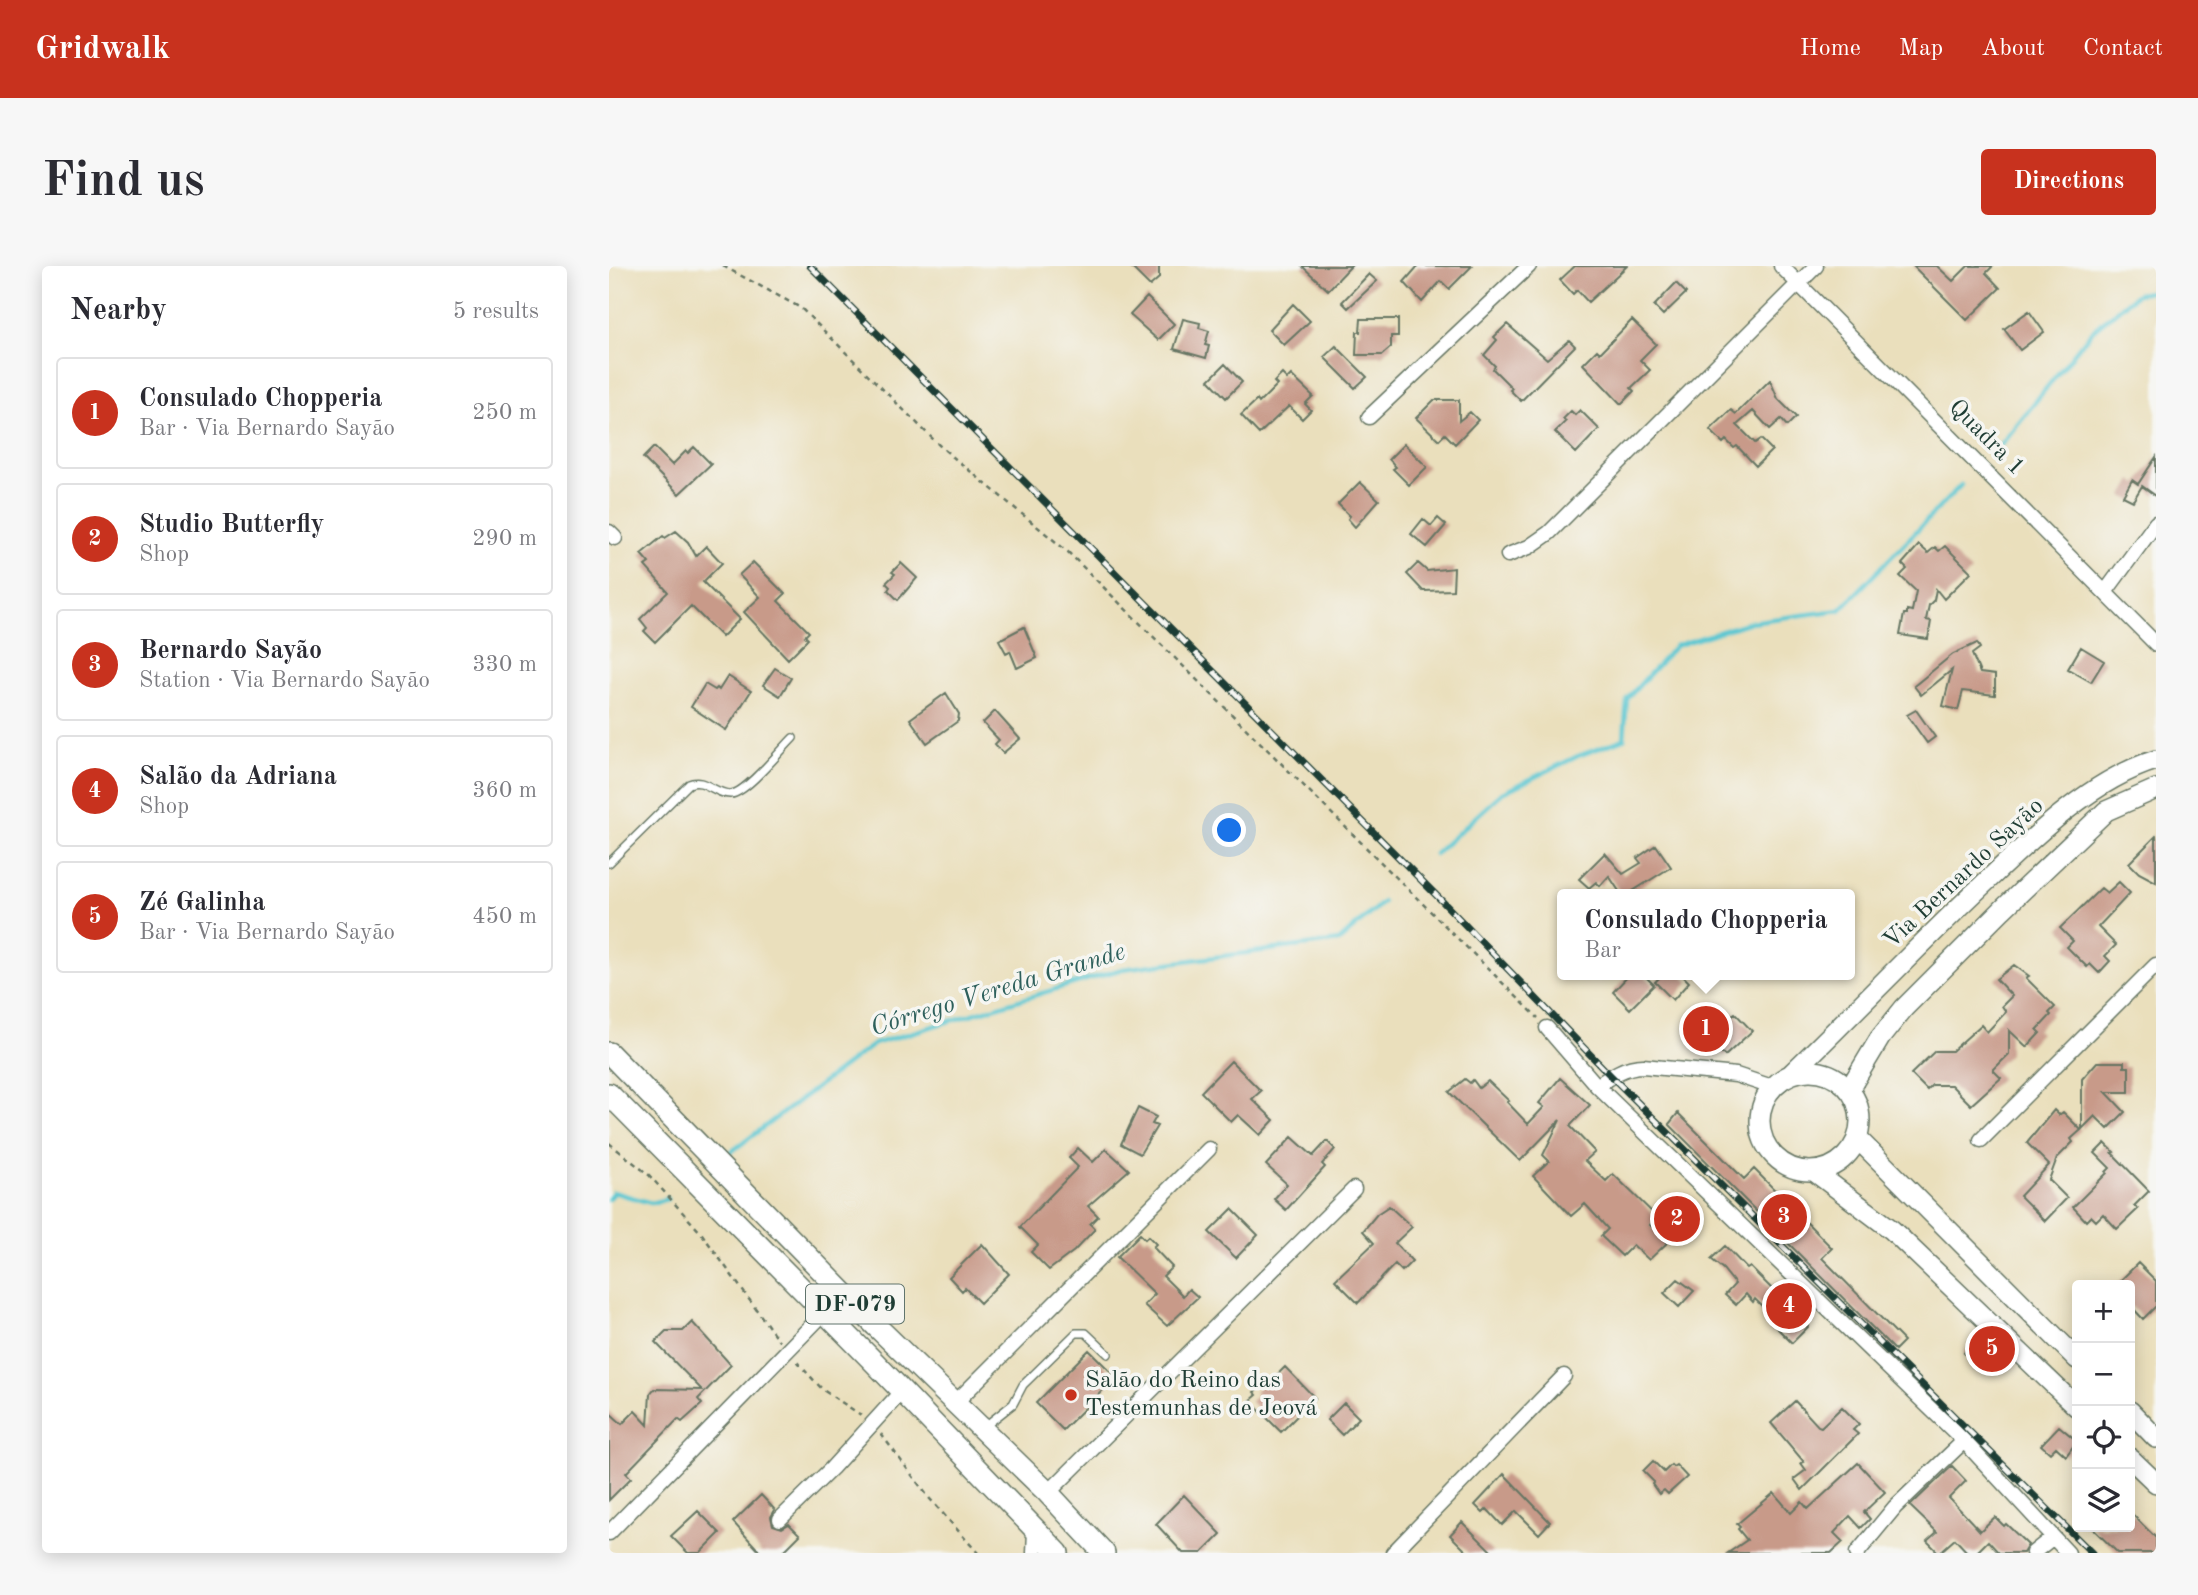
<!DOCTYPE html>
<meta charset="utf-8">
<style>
:root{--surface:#fff;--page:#f7f7f7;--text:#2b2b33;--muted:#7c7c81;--line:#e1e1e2;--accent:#c8321e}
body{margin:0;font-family:"Old Standard TT",serif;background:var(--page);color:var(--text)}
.controls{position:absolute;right:21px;bottom:21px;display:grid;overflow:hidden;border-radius:7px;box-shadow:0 4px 18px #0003}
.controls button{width:63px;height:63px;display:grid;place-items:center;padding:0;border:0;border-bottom:2px solid var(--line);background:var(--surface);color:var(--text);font:35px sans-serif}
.you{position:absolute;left:621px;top:565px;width:24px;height:24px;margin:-18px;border:5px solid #fff;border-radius:50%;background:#1a73e8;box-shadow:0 0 0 10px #1a73e833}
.badge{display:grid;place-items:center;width:46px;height:46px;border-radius:50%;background:var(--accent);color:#fff;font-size:23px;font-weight:700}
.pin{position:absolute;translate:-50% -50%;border:4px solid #fff;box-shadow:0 2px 7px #0006}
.popup{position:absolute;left:948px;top:623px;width:298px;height:91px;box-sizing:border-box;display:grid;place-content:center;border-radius:7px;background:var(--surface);filter:drop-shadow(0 2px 5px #0005);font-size:23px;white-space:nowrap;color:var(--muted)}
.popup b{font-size:26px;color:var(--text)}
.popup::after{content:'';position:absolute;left:50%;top:100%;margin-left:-14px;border:14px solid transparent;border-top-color:var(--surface)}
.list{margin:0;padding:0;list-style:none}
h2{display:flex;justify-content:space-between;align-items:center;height:91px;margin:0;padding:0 28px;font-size:30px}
h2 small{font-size:23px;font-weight:400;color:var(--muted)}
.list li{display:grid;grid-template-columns:46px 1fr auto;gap:21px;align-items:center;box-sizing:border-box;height:112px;margin:0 14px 14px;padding:0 14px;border:2px solid var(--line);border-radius:7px}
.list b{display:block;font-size:26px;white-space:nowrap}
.list p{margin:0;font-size:23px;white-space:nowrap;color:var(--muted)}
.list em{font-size:23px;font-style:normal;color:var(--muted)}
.icon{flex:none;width:38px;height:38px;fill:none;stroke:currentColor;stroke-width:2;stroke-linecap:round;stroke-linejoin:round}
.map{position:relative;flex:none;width:1547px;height:1287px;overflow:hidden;border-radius:7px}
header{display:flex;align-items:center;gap:42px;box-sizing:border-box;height:98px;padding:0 35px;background:var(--accent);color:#fff}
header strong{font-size:33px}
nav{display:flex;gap:38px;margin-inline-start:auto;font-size:24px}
.intro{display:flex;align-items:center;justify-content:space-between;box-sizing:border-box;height:168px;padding:0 42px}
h1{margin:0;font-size:49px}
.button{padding:18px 32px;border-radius:7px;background:var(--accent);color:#fff;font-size:24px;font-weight:700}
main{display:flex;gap:42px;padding:0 42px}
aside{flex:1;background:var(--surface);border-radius:7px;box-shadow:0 4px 18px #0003}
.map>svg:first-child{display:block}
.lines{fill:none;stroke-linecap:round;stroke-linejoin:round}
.stream{stroke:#5bc7d2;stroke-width:4.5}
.building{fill:#c89a89}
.service-casing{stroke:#667664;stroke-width:10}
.minor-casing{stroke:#667664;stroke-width:17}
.secondary-casing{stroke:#667664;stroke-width:22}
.primary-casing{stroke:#667664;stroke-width:24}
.path{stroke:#667664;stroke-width:2.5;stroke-dasharray:5 5;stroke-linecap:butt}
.service{stroke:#fff;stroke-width:7}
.minor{stroke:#fff;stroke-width:14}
.secondary{stroke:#fff;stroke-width:19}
.primary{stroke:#fff;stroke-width:21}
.rail-casing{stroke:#1f3d34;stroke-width:7}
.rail{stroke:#f6f6f2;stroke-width:4.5;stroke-dasharray:13;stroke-linecap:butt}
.poi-dot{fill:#c8321e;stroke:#f6f6f2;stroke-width:2.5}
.labels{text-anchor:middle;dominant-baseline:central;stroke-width:7;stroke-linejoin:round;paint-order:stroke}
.shield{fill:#f6f6f2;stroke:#60746d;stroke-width:2}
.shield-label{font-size:23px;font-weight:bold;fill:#1f3d34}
.street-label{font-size:24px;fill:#1f3d34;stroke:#f6f6f2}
.poi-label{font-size:24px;fill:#1f3d34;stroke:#f6f6f2;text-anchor:start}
.water-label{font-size:26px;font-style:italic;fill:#2e605c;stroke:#f6f6f2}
</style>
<header>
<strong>Gridwalk</strong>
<nav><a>Home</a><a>Map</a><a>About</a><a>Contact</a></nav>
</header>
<div class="intro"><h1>Find us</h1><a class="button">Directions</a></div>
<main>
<aside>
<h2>Nearby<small>5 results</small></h2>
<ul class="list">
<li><span class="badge">1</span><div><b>Consulado Chopperia</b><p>Bar · Via Bernardo Sayão</p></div><em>250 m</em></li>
<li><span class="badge">2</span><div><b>Studio Butterfly</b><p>Shop</p></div><em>290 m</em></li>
<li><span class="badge">3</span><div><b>Bernardo Sayão</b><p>Station · Via Bernardo Sayão</p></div><em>330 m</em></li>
<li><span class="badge">4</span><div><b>Salão da Adriana</b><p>Shop</p></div><em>360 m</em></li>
<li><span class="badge">5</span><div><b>Zé Galinha</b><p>Bar · Via Bernardo Sayão</p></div><em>450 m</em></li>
</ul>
</aside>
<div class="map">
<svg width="1547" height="1287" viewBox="0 0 1547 1287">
<rect width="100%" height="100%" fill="#f6f6f2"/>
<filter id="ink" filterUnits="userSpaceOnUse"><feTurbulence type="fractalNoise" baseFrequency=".0143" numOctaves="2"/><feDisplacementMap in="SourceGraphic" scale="14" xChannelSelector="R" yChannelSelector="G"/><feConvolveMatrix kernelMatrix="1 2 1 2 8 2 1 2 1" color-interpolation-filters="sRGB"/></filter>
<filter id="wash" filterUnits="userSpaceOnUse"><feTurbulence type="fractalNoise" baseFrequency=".00686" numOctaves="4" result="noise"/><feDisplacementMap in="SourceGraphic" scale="28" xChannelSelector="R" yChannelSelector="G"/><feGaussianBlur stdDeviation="1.57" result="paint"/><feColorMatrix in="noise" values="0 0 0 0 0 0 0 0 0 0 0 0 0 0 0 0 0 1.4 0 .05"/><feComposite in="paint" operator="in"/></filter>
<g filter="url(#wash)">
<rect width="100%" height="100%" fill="#eadfbc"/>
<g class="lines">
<!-- stream -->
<path class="stream" d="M1386,186L1483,65L1528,28L1547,25
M826,588L893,527L969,490L1015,473L1018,433L1066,380L1141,356L1231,344L1352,219
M118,889L265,778L513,703L730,675L774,636
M0,933L4,926L42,937L58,933"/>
</g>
<g id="blocks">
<!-- building -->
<path class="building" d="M521,0H550V12L541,20Z
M693,0H742L719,24Z
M809,0H863L840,23L832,15L813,36L795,16Z
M966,0H1018L979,36L968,24L964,28L951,14Z
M1304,0H1328L1344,15L1359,0H1384L1377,7L1391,22L1358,54Z
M760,8L768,15L739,42L733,36Z
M1067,17L1077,27L1054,49L1045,40Z
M538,31L565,58L549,74L521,49Z
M684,38L701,55L675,79L660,64Z
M1420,45L1435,66L1411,84L1395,63Z
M574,53L591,57L590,62L600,65L596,79L600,80L597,92L565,83Z
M752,53H789V70H782V81L773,89H747L748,66H751Z
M1023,54L1047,78L1031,94L1041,104L1022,122L1025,125L1012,138L974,98L988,84L991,87Z
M898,58L938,93L960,74L966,80L912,135L901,124L903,122L884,103L886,100L875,89L888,74L885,71Z
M727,80L758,111L746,122L715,91Z
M616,98L633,116L617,132L600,114Z
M673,108L678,113L682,109L704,130L696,138L702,144L693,153L680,140L650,168L632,149L648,134L650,137L668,119L665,116Z
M1161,114L1169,133L1187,151L1178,160L1172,153L1161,163L1144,145L1128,159L1146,177L1152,173L1163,184L1147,200L1128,180L1125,182L1117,174L1114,177L1101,164L1122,144L1127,148Z
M825,134H850V155L861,146L869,154L846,178L836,168L830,174L807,152Z
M971,144L990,163L967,187L946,166L957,155L954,153L962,145L966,149Z
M795,178L818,201L800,219L784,203L787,201L780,193Z
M45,181L63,199L77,185L79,187L85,181L102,198L70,228L34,192Z
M1547,191V230L1533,220L1524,235L1514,230L1523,214L1529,218Z
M751,216L770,234L746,261L739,253L741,250L729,238Z
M829,252L837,259L818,281L802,268L814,253L822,260Z
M67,265L79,276L87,290L97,280L113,297L94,316L131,353L113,371L82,340L46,376L35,365L38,362L31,353L59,326L36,300L40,297L32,288L54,270L56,272Z
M1310,279L1319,287L1326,281L1330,285L1336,280L1362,306L1335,333L1327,323L1325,334L1320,339L1317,354L1322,355L1319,373L1291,369L1295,348H1298V344L1303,345L1307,325L1291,310L1298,303L1293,298Z
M144,296L176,328L169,335L200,366L196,370L199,373L179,393L135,346L151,331L130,309Z
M292,297L308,312L289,334L279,324L281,321L277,317L286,308L283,306Z
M809,297L818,305L845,302L844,324L814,325L798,308Z
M415,361L428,392L408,402L401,385L397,387L390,374Z
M1368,377L1371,382L1363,388L1371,407L1386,409V429L1354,425L1349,444L1334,440L1343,404L1312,429L1305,420L1344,388Z
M1472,381L1495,395L1482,416L1459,403Z
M166,402L182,412L171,430L154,419Z
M119,410L142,425L117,464L82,441L96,418L106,424L108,422L110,424Z
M337,427L350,448L349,455L318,477L301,453Z
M1307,444L1326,471L1318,477L1298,449Z
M386,445L411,473L394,487L386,478L390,474L374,457Z
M1547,570V616L1530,607L1520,597Z
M1047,579L1062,601L1019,628H1012L1000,610L991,620L987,616L980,622L970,613L996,587L1014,608L1032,597L1028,592Z
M1510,616L1521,627L1489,661L1507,679L1496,690L1501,695L1490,707L1481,698L1478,701L1458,681L1464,675L1451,662L1492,622L1498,627Z
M1405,699L1420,710L1417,712L1446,741L1440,747L1442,749L1428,764L1431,767L1418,781L1400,764V788L1384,804L1392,812L1362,839L1342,819H1323L1318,824L1302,808L1326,785H1343L1372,759L1378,766L1397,746L1393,740L1403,730L1387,713Z
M1020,709H1035L1045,719L1021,743L1004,726Z
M1053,709H1073L1080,716L1064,734L1046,716Z
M1109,739L1120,751L1126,747L1143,765L1116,790L1085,759Z
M622,795L652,825L643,833L665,854L651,869L629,849L622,856L592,826Z
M1488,796H1515V801H1520V826H1497L1516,846L1499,863L1486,850L1473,863V813Z
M951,812L981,839L961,860L986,886L976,895L997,915L1004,908L1048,951L1041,959L1059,976L1040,994L1024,979L1013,990L992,970L999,963L976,938L962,950L924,910L940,895L934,889L951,854L911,895L840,826L856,813L861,817L864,814L870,822L879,815L900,835L898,836L919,858L935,841L930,837Z
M529,842L547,851L543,858L548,860L531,888L512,878Z
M1445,844L1450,849L1454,846L1472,864L1462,873L1464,876L1448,892L1440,914L1458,932L1436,955L1411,930L1440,899L1418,877Z
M1069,847L1135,913L1145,903L1223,982L1213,992L1295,1075L1286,1084L1060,858Z
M683,871L704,890L718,875L726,883L713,898L716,901L677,944L665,933L678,918L657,899Z
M1496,877L1505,886L1503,887L1540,925L1525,940L1529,943L1508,963L1494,948L1487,955L1482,950L1477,955L1464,941L1498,907L1497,906L1501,902L1486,887Z
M469,882L484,896L497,883L520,904L479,940L489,950L481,958L486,963L465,985L440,1004L422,986L429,979L411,961L469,901L460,892Z
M780,940L803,961L786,977L803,995L793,1005L786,998L749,1037L726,1014L765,977L754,965L768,948Z
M623,943L649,969L627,992L600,966Z
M531,968L536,973L539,970L547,978L544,981L563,1001L554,1010L574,1030L580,1023L589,1031L558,1060L535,1039L546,1028L508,991Z
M373,978L400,1008L371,1037L356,1022L353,1025L340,1011Z
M1116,980L1138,1003L1141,1001L1200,1060L1183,1077L1159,1053L1162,1049L1146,1033L1144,1036L1137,1028L1127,1039L1116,1029L1126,1018L1114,1003L1102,993Z
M1529,997L1547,1015V1040L1534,1053L1521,1039V1019H1507Z
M1069,1013L1085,1025L1070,1041L1055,1027Z
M83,1056L122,1099L89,1133L93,1138L73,1156L69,1153L17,1207L22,1212L0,1234V1146L13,1158L26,1145L39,1159L41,1128L45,1123L93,1124L46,1076L57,1065H74Z
M1366,1073L1381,1084L1369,1100L1355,1087Z
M480,1084L507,1111L454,1164L427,1137Z
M676,1101L706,1132L672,1166L641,1135L648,1129L645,1126L654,1117L657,1120Z
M1186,1135L1209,1160L1212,1161L1233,1141L1250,1158L1244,1164L1249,1168L1193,1224L1185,1213L1197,1204L1192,1197L1195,1196L1162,1157Z
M735,1137L750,1152L733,1169L718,1154Z
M1450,1160L1468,1175L1457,1190L1447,1181L1441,1187L1432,1179Z
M1044,1195L1055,1206L1062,1199L1064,1201L1067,1199L1078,1211L1059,1228L1055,1224L1050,1228L1043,1218L1045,1216L1034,1205Z
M1249,1197L1276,1226L1255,1246L1261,1253L1252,1262L1241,1250L1225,1267L1234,1276L1222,1287H1119L1138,1274L1129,1263L1131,1261L1128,1258L1165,1227L1182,1247L1193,1236L1199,1243Z
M1343,1200L1357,1215L1340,1232L1371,1265L1386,1251L1395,1260L1397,1258L1419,1279L1414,1287H1390L1379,1275L1367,1287H1359L1346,1273L1330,1287L1318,1275L1328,1266L1301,1240Z
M895,1208L941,1256L930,1268L907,1245L893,1259L878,1243L874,1247L866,1239Z
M152,1229L166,1244L162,1251L164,1259L173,1262L180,1258L191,1269L173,1287H152L124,1256Z
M575,1229L612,1268L593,1287H574L547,1258Z
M89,1245L111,1267L91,1287H79L62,1270Z
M1521,1246L1547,1272V1287H1509L1482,1261H1521Z
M853,1256L884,1287H859L841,1269Z"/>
</g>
</g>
<g filter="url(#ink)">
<use href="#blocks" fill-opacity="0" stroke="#667664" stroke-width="2"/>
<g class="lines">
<defs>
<path id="service" d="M0,597L80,518C95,511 106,529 122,528C137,527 172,484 184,472
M375,1161L404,1138L414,1119L467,1067H477L499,1088"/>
<path id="minor" d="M1172,0L1547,378
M760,151L920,0
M0,266L6,272
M899,289L920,281L940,267L1207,0
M1497,325L1547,257
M938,762L988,820L1355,1175L1459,1287
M988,820C1002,810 1016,800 1034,800L1127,809L1163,821
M1372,874L1547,699
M346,1137L600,883
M439,1227L745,923
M171,1253L223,1202L293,1125
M0,1267L216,1046
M425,1287L426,1264
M784,1287L955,1110
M1248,1287L1286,1241L1355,1175
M1424,1287L1444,1271"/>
<path id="secondary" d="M1151 855a50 50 0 1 1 100 0a50 50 0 1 1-100 0Z
M1182,808C1243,749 1302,687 1364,628C1416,579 1478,515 1547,494
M1241,822L1271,772L1295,742L1393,644L1497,545L1547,523
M1249,873L1468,1093
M1206,906L1283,964L1468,1141
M1521,1145L1547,1172
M1521,1192L1547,1217"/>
<path id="primary" d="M0,787L267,1060L439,1227L495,1287
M0,828L266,1097L449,1287"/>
</defs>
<!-- service casing -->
<use href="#service" class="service-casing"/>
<!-- minor casing -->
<use href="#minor" class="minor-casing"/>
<!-- secondary casing -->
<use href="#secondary" class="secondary-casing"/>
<!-- primary casing -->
<use href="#primary" class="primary-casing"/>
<!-- path -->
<path class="path" d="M114,0L192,42L332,181L459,286L929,752
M0,877L40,909L93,968L170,1075
M188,1096L214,1124L252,1149
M272,1168L321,1233L369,1287"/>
<!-- service -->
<use href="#service" class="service"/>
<!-- minor -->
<use href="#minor" class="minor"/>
<!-- secondary -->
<use href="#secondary" class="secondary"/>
<!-- primary -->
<use href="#primary" class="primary"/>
<defs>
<path id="rail" d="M201,0L833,635L1002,810L1483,1287"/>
</defs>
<!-- rail casing -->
<use href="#rail" class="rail-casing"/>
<!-- rail -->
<use href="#rail" class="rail"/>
</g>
</g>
<!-- markers -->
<circle class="poi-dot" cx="462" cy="1129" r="7"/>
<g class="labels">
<!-- shield labels -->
<rect class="shield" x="197" y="1018.5" width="98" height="39" rx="5"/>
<g class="shield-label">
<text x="246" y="1038">DF-079</text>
</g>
<!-- street labels -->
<g class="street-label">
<text transform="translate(1377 172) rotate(45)">Quadra 1</text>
<text transform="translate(1355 608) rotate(-43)">Via Bernardo Sayão</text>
</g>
<!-- poi labels -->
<g class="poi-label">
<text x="476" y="1115">Salão do Reino das<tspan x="476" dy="28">Testemunhas de Jeová</tspan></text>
</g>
<!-- water labels -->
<g class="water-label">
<text transform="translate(389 724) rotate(-17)">Córrego Vereda Grande</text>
</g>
</g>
</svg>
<div class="controls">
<button>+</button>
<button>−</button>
<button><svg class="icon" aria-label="locate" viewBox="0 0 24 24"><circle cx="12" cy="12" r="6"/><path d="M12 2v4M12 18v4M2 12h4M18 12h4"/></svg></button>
<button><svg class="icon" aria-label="layers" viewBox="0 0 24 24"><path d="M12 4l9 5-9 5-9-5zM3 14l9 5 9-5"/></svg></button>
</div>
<div class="you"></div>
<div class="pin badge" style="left:1097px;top:763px">1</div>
<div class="popup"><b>Consulado Chopperia</b>Bar</div>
<div class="pin badge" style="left:1068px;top:953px">2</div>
<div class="pin badge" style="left:1175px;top:951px">3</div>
<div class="pin badge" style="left:1180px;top:1040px">4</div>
<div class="pin badge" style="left:1383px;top:1083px">5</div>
</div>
</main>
